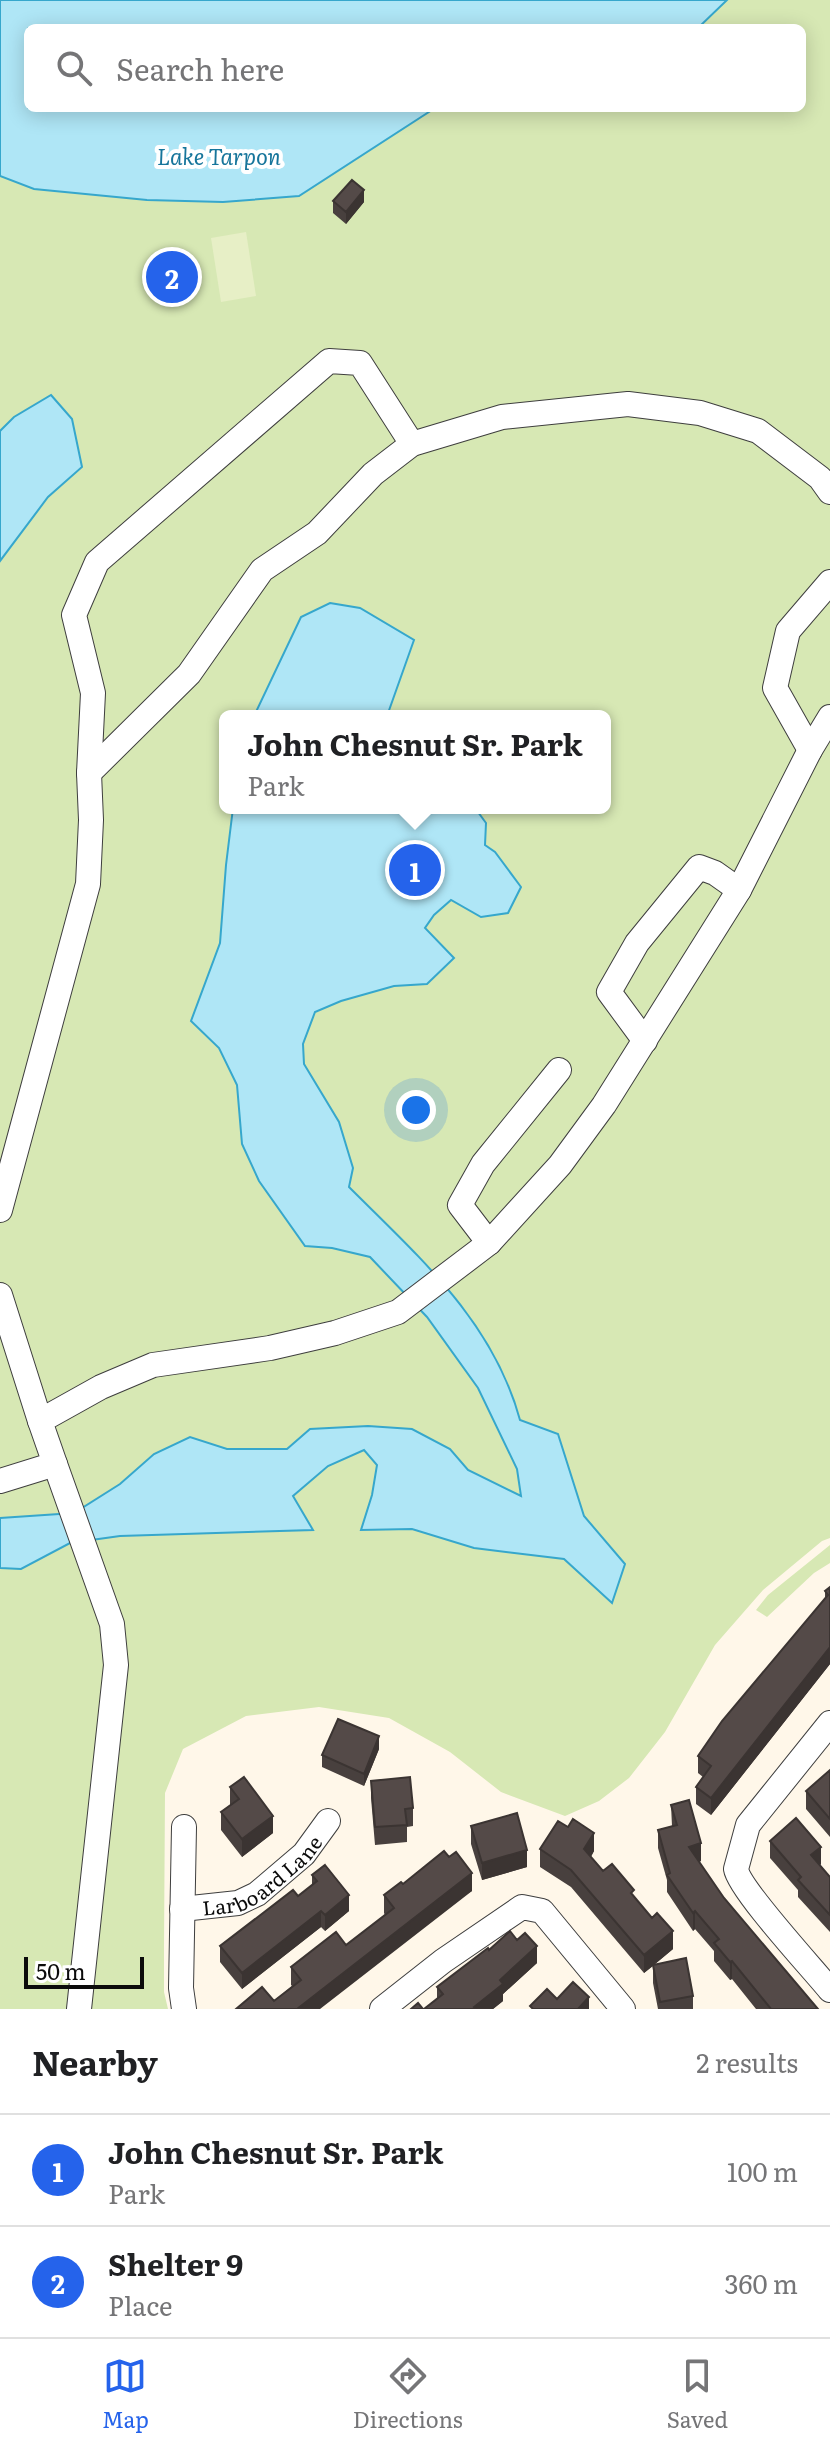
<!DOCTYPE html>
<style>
:root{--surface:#fff;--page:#f2f2f2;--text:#202124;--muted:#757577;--line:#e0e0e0;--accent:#2563eb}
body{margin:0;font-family:Literata,serif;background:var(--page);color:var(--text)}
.scale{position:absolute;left:24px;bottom:20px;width:120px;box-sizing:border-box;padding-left:8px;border:4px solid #0b0b0b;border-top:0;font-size:22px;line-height:28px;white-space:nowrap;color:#0b0b0b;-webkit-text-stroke:6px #fff;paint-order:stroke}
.you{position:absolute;left:416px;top:1110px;width:28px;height:28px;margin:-20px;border:6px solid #fff;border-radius:50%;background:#1a73e8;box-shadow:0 0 0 12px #1a73e833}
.badge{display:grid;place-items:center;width:52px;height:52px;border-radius:50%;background:var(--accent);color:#fff;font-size:26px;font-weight:700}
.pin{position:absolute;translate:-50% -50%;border:4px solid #fff;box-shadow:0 2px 8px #0006}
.popup{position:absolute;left:219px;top:710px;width:392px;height:104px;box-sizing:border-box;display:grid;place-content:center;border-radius:12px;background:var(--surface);filter:drop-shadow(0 2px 6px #0005);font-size:26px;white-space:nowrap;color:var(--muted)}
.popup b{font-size:30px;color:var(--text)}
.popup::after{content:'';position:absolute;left:50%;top:100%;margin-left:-16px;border:16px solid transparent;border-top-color:var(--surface)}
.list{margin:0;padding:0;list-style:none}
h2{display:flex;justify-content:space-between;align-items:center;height:104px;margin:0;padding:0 32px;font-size:34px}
h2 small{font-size:26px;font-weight:400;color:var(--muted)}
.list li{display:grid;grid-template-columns:52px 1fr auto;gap:24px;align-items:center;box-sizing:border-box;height:112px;padding:0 32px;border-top:2px solid var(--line)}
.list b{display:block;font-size:30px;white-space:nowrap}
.list p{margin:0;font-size:26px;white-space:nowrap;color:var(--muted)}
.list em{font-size:26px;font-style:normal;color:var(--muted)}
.icon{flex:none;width:44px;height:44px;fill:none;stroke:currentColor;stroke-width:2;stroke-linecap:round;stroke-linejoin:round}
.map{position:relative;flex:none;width:830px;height:2009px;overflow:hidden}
.search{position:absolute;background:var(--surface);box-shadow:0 4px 20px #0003;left:24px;right:24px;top:24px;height:88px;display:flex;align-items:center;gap:20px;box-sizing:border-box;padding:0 28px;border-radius:12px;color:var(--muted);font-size:30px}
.sheet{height:328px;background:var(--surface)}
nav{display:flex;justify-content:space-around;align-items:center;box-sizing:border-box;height:112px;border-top:2px solid var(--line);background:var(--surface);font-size:22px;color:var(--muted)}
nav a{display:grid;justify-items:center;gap:4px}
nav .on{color:var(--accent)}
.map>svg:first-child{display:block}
.green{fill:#d7e8b4;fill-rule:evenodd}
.pitch{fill:#e7efc6}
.water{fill:#afe6f6;stroke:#36a7cc;stroke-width:2}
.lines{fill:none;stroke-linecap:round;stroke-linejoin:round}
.minor-casing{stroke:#3e3e3e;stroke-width:26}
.minor{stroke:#fff;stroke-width:24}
.wall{fill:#48403e}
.shaded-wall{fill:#3b3432}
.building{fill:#544a48;stroke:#3b3432;stroke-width:2}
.labels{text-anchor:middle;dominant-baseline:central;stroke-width:8;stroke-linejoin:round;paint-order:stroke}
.street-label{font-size:20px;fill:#0b0b0b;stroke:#fff}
.water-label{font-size:22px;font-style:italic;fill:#16759b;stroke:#fff}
</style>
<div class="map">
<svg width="830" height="2009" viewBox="0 0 830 2009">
<rect width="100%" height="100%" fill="#fff7e9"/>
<!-- green -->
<path class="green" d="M727,0H830V1538L822,1541L763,1590L715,1645L665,1732L629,1778L599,1801L565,1816L501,1792L450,1752L389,1718L319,1707L246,1716L183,1749L165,1793L164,1947V1992L168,2009H0V176L34,189L299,196L435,108H802V28H698ZM225,716H605V808H225Z
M830,1545V1563L814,1573L767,1617L756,1610L768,1595Z"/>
<!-- pitch -->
<path class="pitch" d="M246,232L256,296L221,302L211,238Z"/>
<!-- water -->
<path class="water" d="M0,0H727L698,28H28V108H435L299,196L223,202L147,200L34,189L0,176Z
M51,395L72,419L82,467L48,497L0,561V431L14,417Z
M330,603L360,608L414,640L387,716H254L301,617Z
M233,808H475L486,823L485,845L495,852L521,887L508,913L481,917L451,900L434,915L425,928L454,958L427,984L394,986L341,1001L315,1012L303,1044L304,1064L339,1122L353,1168L349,1187C419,1257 493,1321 520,1420L558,1434L584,1516L625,1564L612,1603L564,1559L474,1548L412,1529L361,1530L372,1495L377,1465L364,1450L328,1466L293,1496L313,1530L120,1536L70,1543L21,1569L0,1568V1518L74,1513L120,1484L154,1454L190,1437L227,1449H287L310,1429L368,1426L412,1429L450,1449L468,1470L521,1496L517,1469L478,1388L427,1317L370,1257L332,1248L305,1246L259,1181L242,1144L237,1085L219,1048L191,1021L220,943L226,865Z"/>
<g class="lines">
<defs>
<g id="minor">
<path d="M810,750L775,688L788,631L830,582"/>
<path d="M89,773L189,674L262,570L317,533L373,474L412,444L502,417L628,404L700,413L758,431L820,478L830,492"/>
<path d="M645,1041L609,992L637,943L699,867L715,873L739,890"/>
<path d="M0,1210L88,884L91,820L89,773L93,693L74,615L97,562L329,361L360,363L412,444"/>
<path d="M489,1243L460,1205L483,1164L559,1070"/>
<path d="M0,1295L40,1421"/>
<path d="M55,1464L112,1624L116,1665L79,2009"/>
<path d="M0,1481L55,1464L40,1421L101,1387L153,1365L270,1348L335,1333L398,1312L489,1243L560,1165L604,1105L739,890L810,750L830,717"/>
<path d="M830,1723L748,1825L736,1869C739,1889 813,1969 830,1990"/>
<path id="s1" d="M182,1909L238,1903L257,1894L304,1854L328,1821"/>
<path d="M184,2009L181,1988L184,1827"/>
<path d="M382,2009L443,1961L522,1907L542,1911L623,2009"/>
</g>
</defs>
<!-- minor casing -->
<use href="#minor" class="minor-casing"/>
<!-- minor -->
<use href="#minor" class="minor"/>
</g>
<!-- wall -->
<path class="wall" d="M333,201L364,202L346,224L333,213Z
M156,256L188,257V285L156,284Z
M830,1587V1664L711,1815L696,1804V1787L703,1777L698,1773V1756L825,1598V1591Z
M379,1749L364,1786L322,1767V1755Z
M830,1770V1837L806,1809V1791Z
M371,1781L413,1808V1826L407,1827V1842L375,1845L371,1798Z
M230,1787L273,1833L242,1857L221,1830V1812L230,1805Z
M671,1805L701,1861L699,1862L724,1898L818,2009H756L732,1979L730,1980L714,1961V1951L695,1929L693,1931L667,1892V1880L658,1848V1830L672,1826Z
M471,1826L527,1867L482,1880L471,1844Z
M568,1827L594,1851L591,1857L603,1871L634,1896L673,1949L654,1965L693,1996V2009H658L653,1983V1966L644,1973L571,1887L540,1867V1849Z
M770,1841L821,1864L820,1865L830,1877V1932L798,1897V1890L770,1858Z
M312,1875L349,1911L325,1931L321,1927L242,1989L220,1962V1946L298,1896L312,1885Z
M403,1884L472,1891L274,2001L292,1986L291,1985V1967L346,1945L385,1915L384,1913V1895Z
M489,1950L537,1963L503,1994V2001L493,2009H424L437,1999V1987Z"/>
<!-- shaded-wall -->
<path class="shaded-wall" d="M364,190V202L346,224V212Z
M830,1647V1664L711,1815V1798Z
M379,1736V1749L364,1786V1774Z
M273,1816V1833L242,1857V1839Z
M594,1833V1851L584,1867V1849Z
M701,1843V1861L689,1864V1847Z
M821,1847V1864L811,1873V1855Z
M527,1850V1867L482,1880V1863Z
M472,1873V1891L320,2009H297Z
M349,1895V1911L325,1931V1915Z
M321,1911V1927L242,1989V1973Z
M695,1911V1929L693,1931V1913Z
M673,1931V1949L644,1973V1955Z
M537,1946V1963L503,1994V2001L493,2009H474V2007L500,1980Z
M732,1961V1979L730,1980V1962Z
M589,1997V2009H578Z"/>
<!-- building -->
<path class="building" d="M352,180L364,190L346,212L333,201Z
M156,256L188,257V273L156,272Z
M830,1587V1647L711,1798L696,1787L711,1766L698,1756L722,1721L828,1595L825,1591Z
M338,1719L379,1736L364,1774L322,1755Z
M830,1770V1819L806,1791Z
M244,1777L273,1816L242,1839L221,1812L239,1799L230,1787Z
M410,1777L413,1808L405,1809L407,1825L375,1827L371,1781Z
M689,1800L701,1843L689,1847L724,1898L818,2009H771L732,1961L730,1962L714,1943L719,1939L695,1911L693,1913L667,1875L670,1873L658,1830L677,1825L671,1805Z
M517,1813L527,1850L482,1863L471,1826Z
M796,1818L821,1847L811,1855L830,1877V1915L798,1880L801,1877L770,1841Z
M573,1819L594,1833L584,1849L603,1871L612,1864L634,1890L631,1893L652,1918L657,1913L673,1931L644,1955L571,1870L540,1849L558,1821L568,1827Z
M444,1851L449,1857L456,1852L472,1873L297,2009H236L262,1987L274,2001L301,1980L291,1967L336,1932L346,1945L394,1908L384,1895L401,1882L403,1884Z
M325,1865L349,1895L325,1915L321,1911L242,1973L220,1946L293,1890L298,1896L317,1881L312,1875Z
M510,1931L517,1940L525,1933L537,1946L500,1980L503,1984L474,2007L476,2009H424L443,1994L437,1987L488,1948L489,1950Z
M686,1958L693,1996L660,2002L653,1965Z
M573,1982L589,1997L578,2009H533L530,2006L547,1989L557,1999Z
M418,2003L423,2009H411Z"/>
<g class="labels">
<!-- street labels -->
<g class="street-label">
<text stroke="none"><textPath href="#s1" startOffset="90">Larboard Lane</textPath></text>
</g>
<!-- water labels -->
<g class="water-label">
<text x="219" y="155">Lake Tarpon</text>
</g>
</g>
</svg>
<div class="scale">50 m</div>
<div class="you"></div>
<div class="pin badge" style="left:415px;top:870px">1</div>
<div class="popup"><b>John Chesnut Sr. Park</b>Park</div>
<div class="pin badge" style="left:172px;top:277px">2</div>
<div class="search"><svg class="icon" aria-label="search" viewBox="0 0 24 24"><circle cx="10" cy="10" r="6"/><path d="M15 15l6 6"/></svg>Search here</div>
</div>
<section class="sheet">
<h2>Nearby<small>2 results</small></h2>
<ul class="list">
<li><span class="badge">1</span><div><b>John Chesnut Sr. Park</b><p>Park</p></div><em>100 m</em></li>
<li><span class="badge">2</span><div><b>Shelter 9</b><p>Place</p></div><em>360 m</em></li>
</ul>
</section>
<nav>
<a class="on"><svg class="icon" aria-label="map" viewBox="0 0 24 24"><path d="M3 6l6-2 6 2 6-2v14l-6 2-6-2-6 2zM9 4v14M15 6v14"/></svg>Map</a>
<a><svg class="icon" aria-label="directions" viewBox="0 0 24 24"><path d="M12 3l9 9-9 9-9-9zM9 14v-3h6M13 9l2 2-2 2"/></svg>Directions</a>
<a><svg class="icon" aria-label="saved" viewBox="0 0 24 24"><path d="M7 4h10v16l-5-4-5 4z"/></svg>Saved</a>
</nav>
